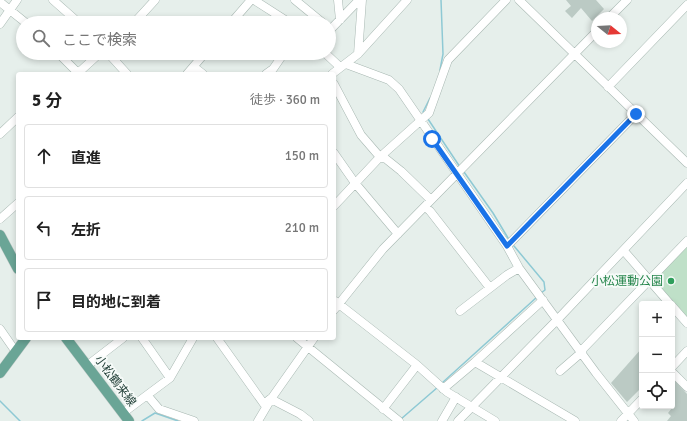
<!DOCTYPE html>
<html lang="ja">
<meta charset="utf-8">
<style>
:root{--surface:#fff;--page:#f2f2f2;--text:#222;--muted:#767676;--line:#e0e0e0}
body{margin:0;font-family:Signika,"Noto Sans JP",sans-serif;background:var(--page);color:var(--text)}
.controls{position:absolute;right:12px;bottom:12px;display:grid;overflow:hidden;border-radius:4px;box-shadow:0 2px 6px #0003}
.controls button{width:36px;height:36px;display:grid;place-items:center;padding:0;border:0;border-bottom:1px solid var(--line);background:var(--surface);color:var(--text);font:20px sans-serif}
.compass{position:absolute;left:591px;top:12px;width:36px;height:36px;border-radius:50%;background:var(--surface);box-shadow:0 2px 6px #0003;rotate:108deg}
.stop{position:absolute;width:12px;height:12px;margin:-9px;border:3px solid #1a73e8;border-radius:50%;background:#fff}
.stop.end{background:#1a73e8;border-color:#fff;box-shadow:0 1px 4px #0008}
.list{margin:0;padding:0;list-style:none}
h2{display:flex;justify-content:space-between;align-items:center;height:52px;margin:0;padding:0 16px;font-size:17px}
h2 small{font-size:13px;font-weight:400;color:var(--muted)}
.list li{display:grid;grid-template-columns:26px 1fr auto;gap:12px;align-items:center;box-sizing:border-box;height:64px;margin:0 8px 8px;padding:0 8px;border:1px solid var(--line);border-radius:4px}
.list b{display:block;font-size:15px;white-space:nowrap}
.list em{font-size:13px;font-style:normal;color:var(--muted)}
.icon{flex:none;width:22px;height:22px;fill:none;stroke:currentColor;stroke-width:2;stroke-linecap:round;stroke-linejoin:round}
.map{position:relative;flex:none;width:687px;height:421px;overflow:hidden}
.search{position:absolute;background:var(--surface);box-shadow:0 2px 6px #0003;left:16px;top:16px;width:320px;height:44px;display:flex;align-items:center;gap:10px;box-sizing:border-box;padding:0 14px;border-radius:22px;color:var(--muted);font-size:15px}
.panel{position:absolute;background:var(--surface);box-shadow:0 2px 6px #0003;left:16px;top:72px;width:320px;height:268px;border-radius:4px}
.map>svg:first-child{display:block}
.green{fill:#bfe0c8}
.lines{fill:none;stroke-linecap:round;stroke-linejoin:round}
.stream{stroke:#8ec9d4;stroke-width:1.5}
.building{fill:#bbcac4}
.minor-casing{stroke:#a8b8b2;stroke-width:9}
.major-casing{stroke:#c2cac8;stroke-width:11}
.minor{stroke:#fff;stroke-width:8}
.major{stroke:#6aa596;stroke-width:10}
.route{stroke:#1a73e8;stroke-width:5}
.leisure-dot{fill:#2e9e5b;stroke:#f7fbf9;stroke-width:1.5}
.labels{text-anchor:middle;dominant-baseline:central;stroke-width:3.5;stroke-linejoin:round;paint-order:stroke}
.leisure-label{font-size:12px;fill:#27864d;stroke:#f7fbf9;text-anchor:end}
.street-label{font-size:12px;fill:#24423a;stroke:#f7fbf9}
</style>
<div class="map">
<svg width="687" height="421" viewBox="0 0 687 421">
<rect width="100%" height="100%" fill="#e6efeb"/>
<!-- green -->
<path class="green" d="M687,245V322L654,284L655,278Z"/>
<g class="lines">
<!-- stream -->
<path class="stream" d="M440,70L443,54L441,0
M425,114L423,112L430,98
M428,119L460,167
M464,172L493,213L508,238
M514,246L544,282L545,290L541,293
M442,383L537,297
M0,401L20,421
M401,419L438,387
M142,421L155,413L178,421"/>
</g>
<!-- building -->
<path class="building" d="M566,0H596L604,9L592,21L581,8L572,18L565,11L571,6Z
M642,348V387L627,402L611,383Z
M674,380L687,394V421H667L671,416L668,413L672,408L670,406H672V383Z"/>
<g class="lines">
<defs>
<path id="minor" d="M53,0L79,23
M254,0L290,23
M295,0L323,23
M338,0L340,20
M519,0L687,163
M0,2L26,23
M609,18L627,0
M134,23L155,0
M231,23L251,0
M0,24L17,0
M329,31L359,0
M58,53L79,74
M108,53L127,74
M325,53L340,67
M358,54L362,0
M346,64L389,80L399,89L507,246L519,268L596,373L634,421
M194,67L203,74
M77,74L100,53
M187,74L205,53
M266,74L273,69L284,53
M332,74L358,54L407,0
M334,84L361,135L380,157L386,159L401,171L431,200
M608,87L687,5
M0,134L18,117
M334,153L355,183L398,234
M334,206L380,157L429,113L448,60L506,0
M425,207L430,211L490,288
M0,219L18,203
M507,246L636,114
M624,251L670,304
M335,301L417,365L447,392L495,421
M672,306L687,323
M334,310L383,249L597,31
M460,311L507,275L519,268
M0,329L16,352
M142,338L170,378
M217,338L264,404L270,399
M297,338L399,421
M581,351L687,241
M475,362L543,300
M88,365L123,338
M672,367L687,351
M560,371L582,352
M672,372L687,387
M443,389L475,362L575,421
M148,396L159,409L194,421
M271,399L300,414L309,421
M383,409L417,365
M123,413L170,378L193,338
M258,421L271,399L314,338
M442,421L456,397
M458,421L558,319L687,183
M621,421L642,399"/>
<path id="major" d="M0,235L18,269
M66,338L129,421
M0,373L26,338"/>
</defs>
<!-- minor casing -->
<use href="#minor" class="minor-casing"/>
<!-- major casing -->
<use href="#major" class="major-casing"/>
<!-- minor -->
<use href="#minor" class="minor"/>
<!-- major -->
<use href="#major" class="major"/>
</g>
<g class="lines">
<!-- route -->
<path class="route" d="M432,139L507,246L636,114"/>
</g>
<!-- markers -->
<circle class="leisure-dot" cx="671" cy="281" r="4"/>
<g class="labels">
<!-- leisure labels -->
<g class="leisure-label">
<text x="663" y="281">小松運動公園</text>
</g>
<!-- street labels -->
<g class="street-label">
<text transform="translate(115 381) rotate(53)">小松鶴来線</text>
</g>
</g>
</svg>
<div class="controls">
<button>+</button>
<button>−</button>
<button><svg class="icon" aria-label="locate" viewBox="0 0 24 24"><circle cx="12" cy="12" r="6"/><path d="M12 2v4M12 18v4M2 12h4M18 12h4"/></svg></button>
</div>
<svg class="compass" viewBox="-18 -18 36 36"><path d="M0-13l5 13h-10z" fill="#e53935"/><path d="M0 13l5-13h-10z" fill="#767676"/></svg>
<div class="stop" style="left:432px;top:139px"></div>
<div class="stop end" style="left:636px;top:114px"></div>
<div class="search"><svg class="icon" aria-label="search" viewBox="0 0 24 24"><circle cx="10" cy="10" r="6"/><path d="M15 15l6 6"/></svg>ここで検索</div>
<section class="panel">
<h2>5 分<small>徒歩 · 360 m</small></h2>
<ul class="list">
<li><svg class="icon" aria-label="ahead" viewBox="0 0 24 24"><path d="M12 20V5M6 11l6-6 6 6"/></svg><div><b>直進</b></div><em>150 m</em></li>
<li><svg class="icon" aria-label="left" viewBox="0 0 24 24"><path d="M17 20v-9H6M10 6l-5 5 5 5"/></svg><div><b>左折</b></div><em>210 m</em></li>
<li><svg class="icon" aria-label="arrive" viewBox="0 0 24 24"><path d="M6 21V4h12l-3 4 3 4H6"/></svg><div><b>目的地に到着</b></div></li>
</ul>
</section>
</div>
